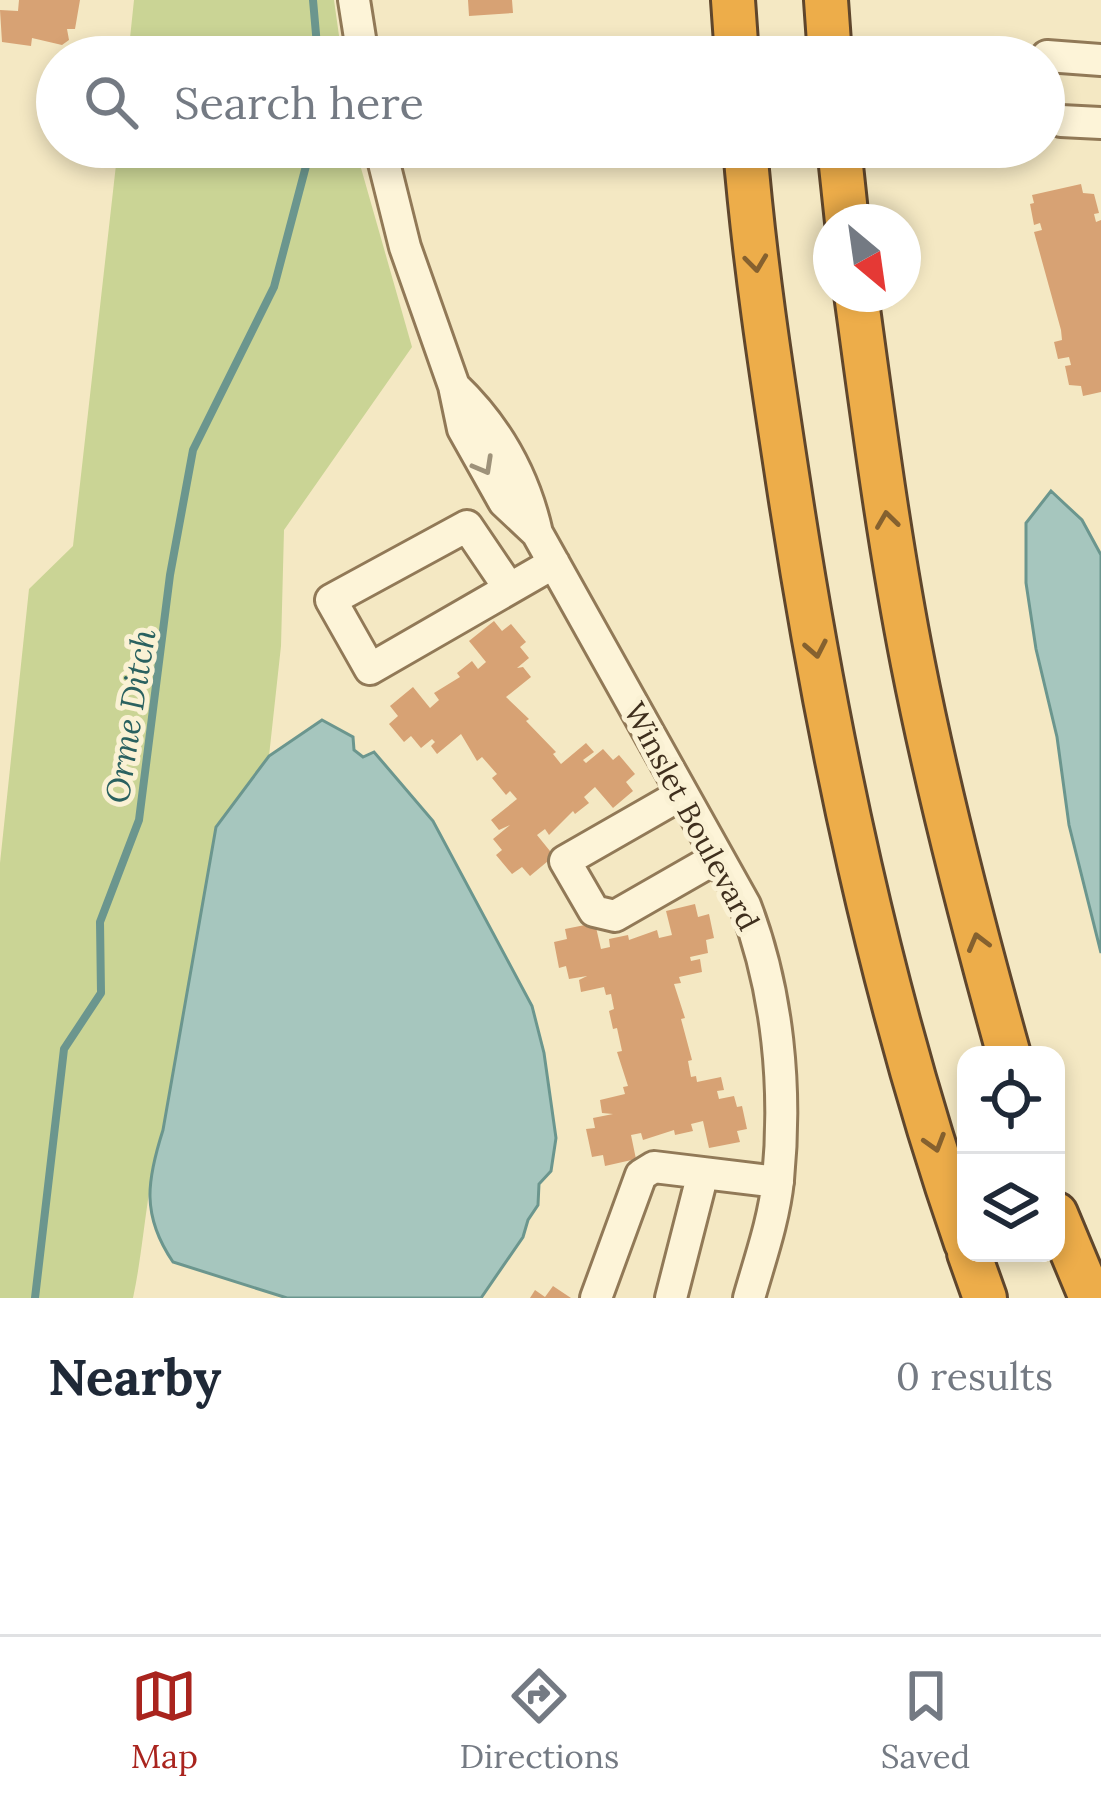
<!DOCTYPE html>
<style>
:root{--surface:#fff;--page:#f6f6f7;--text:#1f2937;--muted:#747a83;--line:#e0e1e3;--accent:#a9241e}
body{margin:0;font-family:Lora,serif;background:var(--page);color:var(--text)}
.controls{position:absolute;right:36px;bottom:36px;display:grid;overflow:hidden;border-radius:24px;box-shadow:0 6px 18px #0003}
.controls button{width:108px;height:108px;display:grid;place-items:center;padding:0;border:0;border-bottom:3px solid var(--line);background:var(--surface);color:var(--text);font:60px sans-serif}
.compass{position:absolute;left:813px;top:204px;width:108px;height:108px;border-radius:50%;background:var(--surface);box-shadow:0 6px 18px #0003;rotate:151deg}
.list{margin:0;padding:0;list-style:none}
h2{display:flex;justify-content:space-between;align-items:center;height:156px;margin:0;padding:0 48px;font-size:51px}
h2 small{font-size:39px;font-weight:400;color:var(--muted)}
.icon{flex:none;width:66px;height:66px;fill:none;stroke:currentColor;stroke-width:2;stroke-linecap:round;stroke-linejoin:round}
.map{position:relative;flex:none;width:1101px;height:1298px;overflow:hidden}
.search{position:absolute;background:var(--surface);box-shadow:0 6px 18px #0003;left:36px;right:36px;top:36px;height:132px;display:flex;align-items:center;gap:30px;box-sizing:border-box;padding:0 42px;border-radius:66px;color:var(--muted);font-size:45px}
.sheet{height:336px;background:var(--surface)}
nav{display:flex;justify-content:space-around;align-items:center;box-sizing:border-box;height:168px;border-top:3px solid var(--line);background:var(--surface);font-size:33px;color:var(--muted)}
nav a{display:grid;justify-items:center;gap:6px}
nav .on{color:var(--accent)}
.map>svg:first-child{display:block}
.green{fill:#cad495}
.water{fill:#a6c6be;stroke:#6b968e;stroke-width:3}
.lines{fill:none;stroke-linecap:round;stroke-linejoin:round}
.stream{stroke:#6b968e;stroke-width:8}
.building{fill:#d7a274}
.minor-casing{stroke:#917957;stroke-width:36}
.highway-casing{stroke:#5f462c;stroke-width:48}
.minor{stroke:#fdf4d8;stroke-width:30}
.highway{stroke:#edad4a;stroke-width:42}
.oneway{stroke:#85612f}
.oneway2{stroke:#9e927a}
.labels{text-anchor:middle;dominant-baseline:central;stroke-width:10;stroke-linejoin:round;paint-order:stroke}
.street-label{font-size:30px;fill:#3f2f1d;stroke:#faf1d4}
.water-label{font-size:33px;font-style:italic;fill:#2a6160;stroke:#faf1d4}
</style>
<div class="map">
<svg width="1101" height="1298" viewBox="0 0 1101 1298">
<rect width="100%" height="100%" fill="#f4e8c3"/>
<!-- green -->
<path class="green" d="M134,0H334L342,57H128Z
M118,147H355L412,347L284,530L281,646L269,756L216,827L163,1130C146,1184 145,1242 133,1298H0V863L29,589L73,546Z"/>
<!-- water -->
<path class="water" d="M1051,491L1082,520L1101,555V953L1069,825L1057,737L1036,649L1026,583V523Z
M322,720L353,737L354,750L363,757L374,752L433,821L532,1006L544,1053L556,1138L551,1171L539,1184L538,1205L528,1220L523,1237L481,1298H287L173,1262C141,1215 147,1180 163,1130L216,827L269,756Z"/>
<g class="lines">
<!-- stream -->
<path class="stream" d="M313,0L318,57
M35,1298L64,1049L101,993L100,922L139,820L170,575L193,450L274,287L311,147"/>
</g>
<!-- building -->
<path class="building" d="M19,0H80L75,29H67L69,40L62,45L32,38L31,46L2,42L0,10L18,11Z
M468,0H512L513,13L469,16Z
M1081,184L1083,193L1094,194L1099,213L1094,214L1096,222L1101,220V392L1083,396L1081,386L1069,385L1065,366L1071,365L1069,357L1058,359L1054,342L1062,340L1061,330L1034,232L1042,230L1040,223L1034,225L1030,204L1034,203L1032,195Z
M494,621L502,631L511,624L526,642L520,647L529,658L517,668L523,667L531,677L506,697L529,719L526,721L556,752L553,754L561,764L586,743L594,752L583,760L586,763L603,749L613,760L619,755L635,774L626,782L633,791L613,808L595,787L584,797L589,803L575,814L573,811L549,835L545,829L537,835L554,856L530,876L522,867L512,874L496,855L502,850L493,839L510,825L499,830L491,820L517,799L510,791L506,795L492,778L497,774L482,757L477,761L461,734L437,754L431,746L435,742L432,739L421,748L411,736L404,742L389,724L398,716L390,706L413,687L430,708L439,700L434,693L460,677L457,673L472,661L478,669L486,662L469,641Z
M695,904L698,917L709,914L714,938L706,940L708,953L690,957L691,961L700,959L702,972L679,977L681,983L674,984L685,1018L681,1019L692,1060L688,1061L691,1077L696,1076L697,1082L721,1077L724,1090L717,1091L719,1099L734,1096L737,1107L742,1106L747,1129L737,1131L740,1142L709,1148L703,1121L691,1124L693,1131L675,1135L674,1130L643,1140L641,1133L631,1135L636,1159L605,1166L603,1155L592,1157L586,1129L595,1128L593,1118L613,1114L602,1113L600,1100L625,1094L623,1087L628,1086L617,1052L622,1051L617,1028L613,1029L609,1011L614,1009L611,994L606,995L604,987L581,992L579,980L587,976L569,979L566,966L559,968L554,942L567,939L565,929L595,923L601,949L610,947L609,939L628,935L629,940L657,930L659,938L672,935L666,911Z
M553,1286L571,1298H530L535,1290L545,1297Z"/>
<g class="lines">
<defs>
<path id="minor" d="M354,0L363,57
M1047,56L1101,60
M1061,121L1101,123
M380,147L405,247L454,386L463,429L504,502L537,533
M454,386C497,427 524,475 537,533L745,905C778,991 787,1088 778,1180C774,1220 760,1259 749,1298
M509,588L467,526L331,600L370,669L554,563
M682,794L565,861L594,911L615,916L718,857
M596,1298L641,1175L654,1167L778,1182
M671,1298L703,1173"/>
<path id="highway" d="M733,0L737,57
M826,0L830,57
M745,147C754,259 771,370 788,481C827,738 881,997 966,1243
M839,147L847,222
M856,294C873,418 889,542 913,664C939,796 973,926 1009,1055
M1056,1214L1091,1298
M969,1253L985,1298"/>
</defs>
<!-- minor casing -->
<use href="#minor" class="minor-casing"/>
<!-- highway casing -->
<use href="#highway" class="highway-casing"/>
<!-- minor -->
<use href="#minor" class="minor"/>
<!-- highway -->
<use href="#highway" class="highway"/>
</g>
<!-- one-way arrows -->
<defs><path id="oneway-chevron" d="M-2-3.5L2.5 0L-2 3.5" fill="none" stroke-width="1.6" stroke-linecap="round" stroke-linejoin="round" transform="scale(3)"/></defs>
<g class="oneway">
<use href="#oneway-chevron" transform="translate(756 263) rotate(83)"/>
<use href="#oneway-chevron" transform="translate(887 520) rotate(-98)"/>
<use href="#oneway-chevron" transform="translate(816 649) rotate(79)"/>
<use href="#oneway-chevron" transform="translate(978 942) rotate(-105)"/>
<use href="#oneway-chevron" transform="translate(935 1143) rotate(73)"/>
</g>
<use class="oneway2" href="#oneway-chevron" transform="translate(484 466) rotate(61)"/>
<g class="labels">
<!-- street labels -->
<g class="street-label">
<text transform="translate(692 816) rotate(62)">Winslet Boulevard</text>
</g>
<!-- water labels -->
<g class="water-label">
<text transform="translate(130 716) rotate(-81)">Orme Ditch</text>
</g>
</g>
</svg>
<div class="controls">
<button><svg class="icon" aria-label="locate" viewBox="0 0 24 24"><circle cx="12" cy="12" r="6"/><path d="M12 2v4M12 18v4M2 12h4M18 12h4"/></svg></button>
<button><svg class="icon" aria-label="layers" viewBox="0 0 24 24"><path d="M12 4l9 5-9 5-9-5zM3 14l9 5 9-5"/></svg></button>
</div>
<svg class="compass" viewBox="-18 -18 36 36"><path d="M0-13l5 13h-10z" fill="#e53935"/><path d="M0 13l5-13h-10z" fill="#747a83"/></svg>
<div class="search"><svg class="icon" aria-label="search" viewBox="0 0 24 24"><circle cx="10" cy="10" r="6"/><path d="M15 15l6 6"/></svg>Search here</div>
</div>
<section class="sheet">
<h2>Nearby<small>0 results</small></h2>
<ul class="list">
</ul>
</section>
<nav>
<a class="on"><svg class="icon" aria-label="map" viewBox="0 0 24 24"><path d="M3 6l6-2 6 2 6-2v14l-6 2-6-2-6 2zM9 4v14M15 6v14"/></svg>Map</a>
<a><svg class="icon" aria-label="directions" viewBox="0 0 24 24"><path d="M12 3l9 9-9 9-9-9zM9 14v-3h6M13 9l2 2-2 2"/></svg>Directions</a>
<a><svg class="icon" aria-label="saved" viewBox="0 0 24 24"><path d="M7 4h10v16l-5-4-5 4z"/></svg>Saved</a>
</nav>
